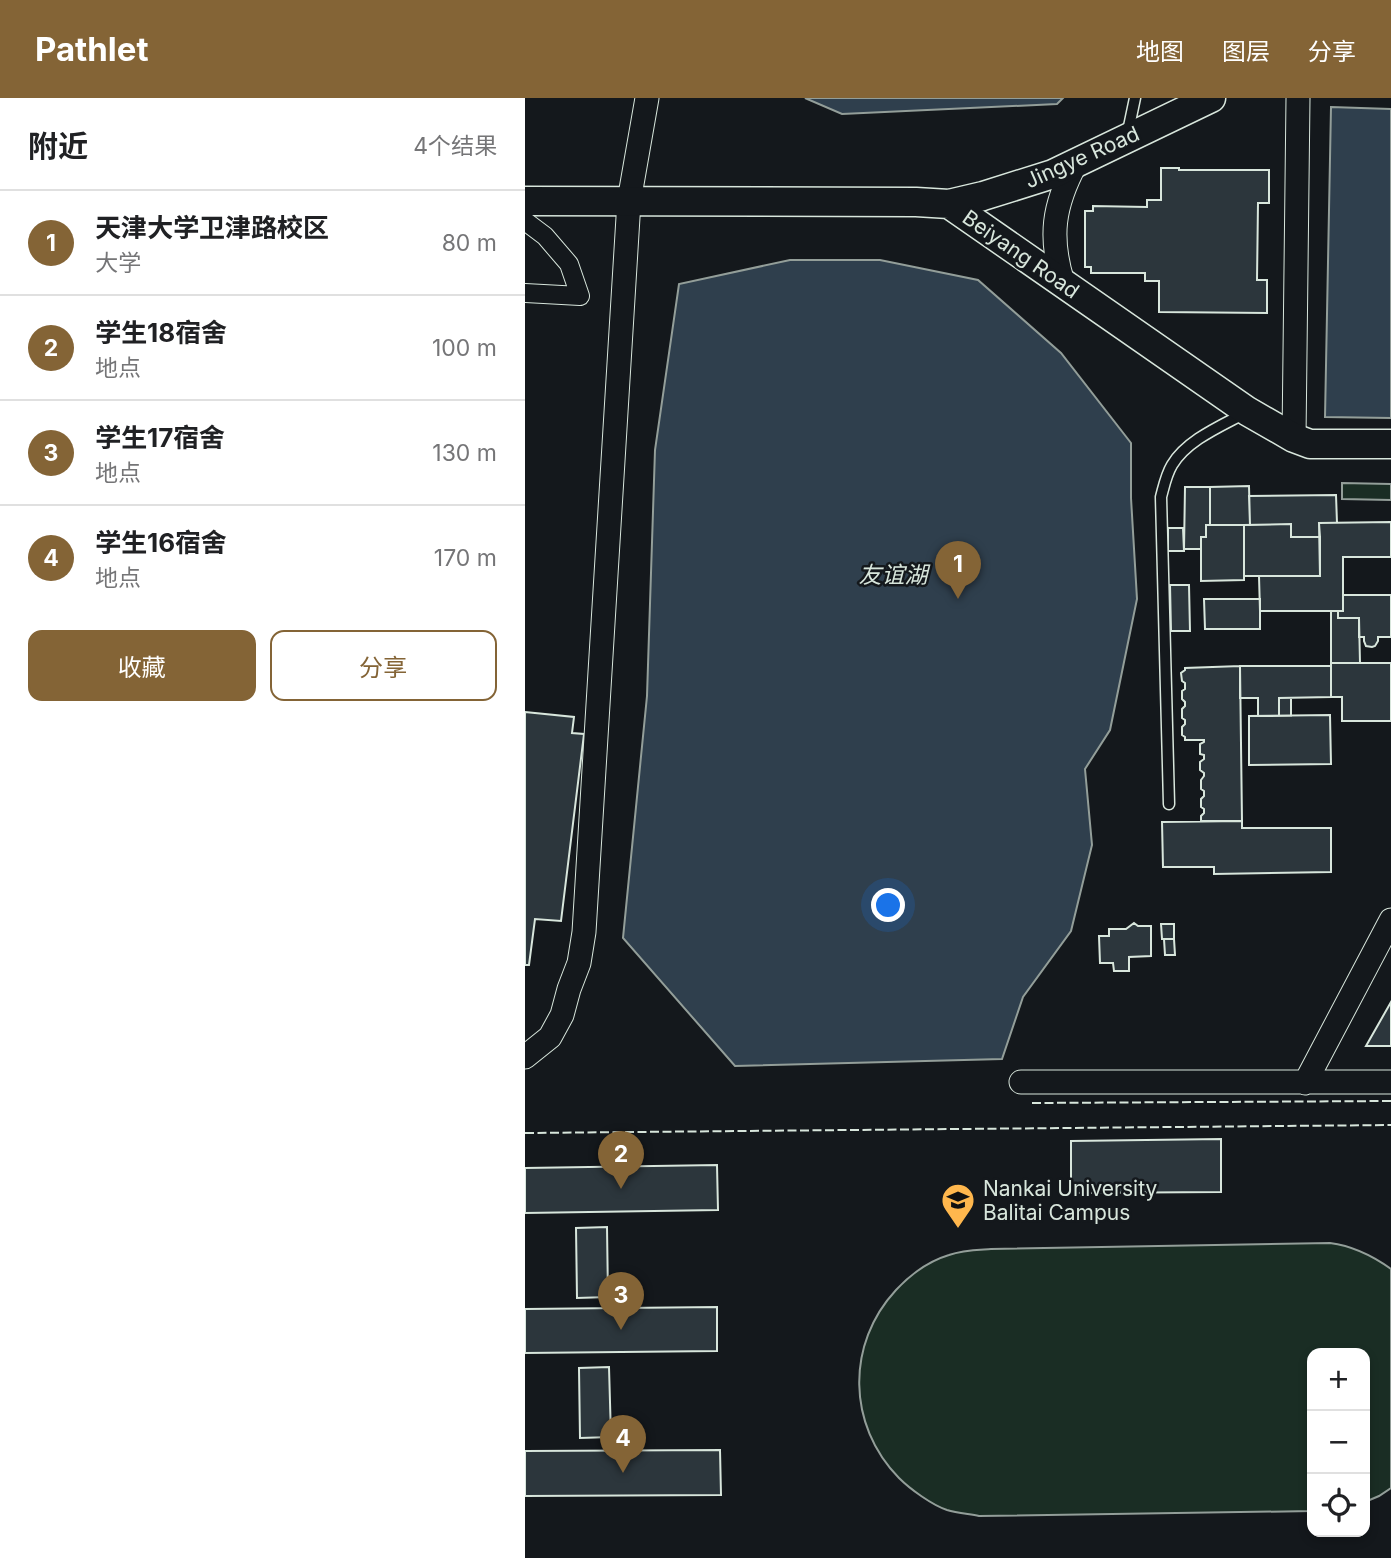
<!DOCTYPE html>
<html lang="zh">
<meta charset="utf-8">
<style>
:root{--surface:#fff;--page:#f6f6f6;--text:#202124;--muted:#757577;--line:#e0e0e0;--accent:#846436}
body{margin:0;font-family:Inter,"Noto Sans SC",sans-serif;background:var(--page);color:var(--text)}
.controls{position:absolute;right:21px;bottom:21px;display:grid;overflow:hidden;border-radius:14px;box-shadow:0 4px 10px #0003}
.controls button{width:63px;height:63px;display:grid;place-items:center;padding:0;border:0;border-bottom:2px solid var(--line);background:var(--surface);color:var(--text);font:35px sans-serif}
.you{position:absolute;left:364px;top:808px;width:24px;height:24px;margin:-18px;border:5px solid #fff;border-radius:50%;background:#1a73e8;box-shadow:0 0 0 10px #1a73e833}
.badge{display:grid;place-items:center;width:46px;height:46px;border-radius:50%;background:var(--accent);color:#fff;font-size:23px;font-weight:700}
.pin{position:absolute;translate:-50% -58px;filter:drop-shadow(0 2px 4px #0008)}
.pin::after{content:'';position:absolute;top:37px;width:24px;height:21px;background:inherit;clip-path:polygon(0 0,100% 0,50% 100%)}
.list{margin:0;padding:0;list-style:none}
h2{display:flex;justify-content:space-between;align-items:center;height:91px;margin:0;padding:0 28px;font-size:30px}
h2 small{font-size:23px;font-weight:400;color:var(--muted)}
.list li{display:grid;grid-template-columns:46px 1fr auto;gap:21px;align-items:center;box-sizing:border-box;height:105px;padding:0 28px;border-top:2px solid var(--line)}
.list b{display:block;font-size:26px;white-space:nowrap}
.list p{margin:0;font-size:23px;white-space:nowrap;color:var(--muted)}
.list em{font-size:23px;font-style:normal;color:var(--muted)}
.actions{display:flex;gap:14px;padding:21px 28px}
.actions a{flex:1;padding:16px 0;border:2px solid var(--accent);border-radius:14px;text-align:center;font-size:24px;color:var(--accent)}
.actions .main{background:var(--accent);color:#fff}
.icon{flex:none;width:38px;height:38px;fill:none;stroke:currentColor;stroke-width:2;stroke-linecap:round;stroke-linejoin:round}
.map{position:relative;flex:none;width:866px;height:1460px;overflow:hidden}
header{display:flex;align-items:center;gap:42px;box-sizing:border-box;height:98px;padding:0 35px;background:var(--accent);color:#fff}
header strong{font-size:33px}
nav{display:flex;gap:38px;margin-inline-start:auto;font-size:24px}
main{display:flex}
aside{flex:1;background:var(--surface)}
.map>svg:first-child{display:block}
.green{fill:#1a2d24;stroke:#939e99;stroke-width:2}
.water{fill:#2f3f4d;stroke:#939e99;stroke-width:2}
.building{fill:#2c363c;stroke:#d8e6dc;stroke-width:2}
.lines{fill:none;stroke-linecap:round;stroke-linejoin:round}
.service-casing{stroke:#d8e6dc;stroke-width:13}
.pedestrian-casing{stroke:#d8e6dc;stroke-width:20}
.minor-casing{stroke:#d8e6dc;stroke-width:25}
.tertiary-casing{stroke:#d8e6dc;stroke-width:31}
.service{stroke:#14181c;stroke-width:10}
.pedestrian{stroke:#14181c;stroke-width:18}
.minor{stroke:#14181c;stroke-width:23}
.tertiary{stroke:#14181c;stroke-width:28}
.fence{stroke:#d8e6dc;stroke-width:2;stroke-dasharray:9 3.5;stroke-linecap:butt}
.labels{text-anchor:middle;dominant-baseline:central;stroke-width:5;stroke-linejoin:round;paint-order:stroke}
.street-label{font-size:21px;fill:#d8e6dc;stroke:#14181c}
.poi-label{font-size:21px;fill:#d8e6dc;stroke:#14181c;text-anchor:start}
.water-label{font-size:23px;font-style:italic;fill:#d8e6dc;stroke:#14181c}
</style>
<header>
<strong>Pathlet</strong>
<nav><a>地图</a><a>图层</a><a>分享</a></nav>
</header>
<main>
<aside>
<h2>附近<small>4个结果</small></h2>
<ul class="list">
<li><span class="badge">1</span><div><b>天津大学卫津路校区</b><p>大学</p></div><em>80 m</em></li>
<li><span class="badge">2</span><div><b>学生18宿舍</b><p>地点</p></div><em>100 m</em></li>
<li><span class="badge">3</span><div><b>学生17宿舍</b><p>地点</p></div><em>130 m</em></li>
<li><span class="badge">4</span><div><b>学生16宿舍</b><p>地点</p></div><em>170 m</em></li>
</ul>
<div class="actions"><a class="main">收藏</a><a>分享</a></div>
</aside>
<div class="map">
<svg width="866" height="1460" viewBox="0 0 866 1460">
<rect width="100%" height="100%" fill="#14181c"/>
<!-- green -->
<path class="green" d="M817,385L866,386V402L817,401Z
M805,1145C828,1148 848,1158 866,1171V1390L854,1398L840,1404V1255H787V1413L454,1418C444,1416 432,1415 422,1412C407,1407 385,1391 374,1380C322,1327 321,1246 371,1192C385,1177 404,1163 424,1157C438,1152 452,1152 466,1151Z"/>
<!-- water -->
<path class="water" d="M280,0H538L532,6L317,16Z
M806,9L866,11V320L800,319Z
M265,162H355L453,182L536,255L606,345V400L612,501L585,632L560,671L567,747L546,833L498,899L477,961L210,968L98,840L122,598L130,352L154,186Z"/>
<!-- building -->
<path class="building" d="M636,70H654V72H744V105H733L732,182H742V215L634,214V183H620V175H566V169H560V113H568V108L622,109V102H636Z
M724,388L725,427H685V389Z
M660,389H685V427H681V439H676V451H659Z
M811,397L812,425H794L795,439H766V426L725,427L724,398Z
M866,424V459H818V513H735L734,478H795L794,425Z
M766,426V439H795V478H719V427Z
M681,427H719V482L676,483V439H681Z
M643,430H658L659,453H643Z
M645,487H664L665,533H646Z
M818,497H866V539H853V543L850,548L847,549L841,548L839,543V539H834V520H813V513H818Z
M679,501H735V531H680Z
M806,513H813V520H834L835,565H806Z
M806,565H866V623H817V599H806Z
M715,568L717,723H676V718L679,715V711L676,709V701L679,698V693L676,691V682L679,678V675L675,672V664L679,661V657L675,656V646L679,644V642H660V639L657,637V629L660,626V622L657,620V611L660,608V604L657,601V593L660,591V585L657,583L656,575L660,572V570Z
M715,568H806V599L754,600V618H733V600H715Z
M754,600H766V618H754Z
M0,614L49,619L47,635L59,636L36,823L10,821L4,867H0Z
M805,617L806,666L724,667V618Z
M717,723V730H806V774L689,776V769H638L637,724Z
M609,825L613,828H626V858L604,859V873H589L588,865H575L574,838H584V831H601Z
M636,826H649V841H637Z
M639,841H649L650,857H640Z
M866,904V948H841Z
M696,1041V1094L546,1095V1043Z
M192,1067L193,1112L0,1115V1070Z
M82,1129L83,1199L52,1200L51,1130Z
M192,1209V1253L0,1255V1211Z
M84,1269L86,1339L55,1340L54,1270Z
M195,1352L196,1397L0,1398V1353Z"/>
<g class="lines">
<defs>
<path id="service" d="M602,38L610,0
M644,706L636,399C639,388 641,377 647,367C662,342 696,328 720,315"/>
<path id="pedestrian" d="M0,123L20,138L44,166L55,198L0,195"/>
<path id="minor" d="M538,185C524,139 528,108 551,65
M769,340L773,0
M0,959L25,939L37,917L44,891L54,865L59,834L104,103L122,0
M496,984H866
M780,985L866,822"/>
<path id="tertiary" d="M0,103L391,104L424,106L722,313L769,340L785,346H866
M424,106L458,98L528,76L686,0"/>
</defs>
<!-- service casing -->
<use href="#service" class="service-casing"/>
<!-- pedestrian casing -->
<use href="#pedestrian" class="pedestrian-casing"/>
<!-- minor casing -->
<use href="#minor" class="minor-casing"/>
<!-- tertiary casing -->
<use href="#tertiary" class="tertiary-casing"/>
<!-- service -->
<use href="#service" class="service"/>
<!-- pedestrian -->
<use href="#pedestrian" class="pedestrian"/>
<!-- minor -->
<use href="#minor" class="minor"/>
<!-- tertiary -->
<use href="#tertiary" class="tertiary"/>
<!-- fence -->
<path class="fence" d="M507,1005L866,1003
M0,1035L866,1027"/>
</g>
<!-- icons -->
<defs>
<symbol id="university-pin" viewBox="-11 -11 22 30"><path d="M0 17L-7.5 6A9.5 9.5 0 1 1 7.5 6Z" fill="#ffb74d" stroke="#14181c"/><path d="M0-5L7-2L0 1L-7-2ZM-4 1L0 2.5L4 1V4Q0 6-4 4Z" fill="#111"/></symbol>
</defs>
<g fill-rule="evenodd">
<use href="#university-pin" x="414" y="1083" width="38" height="52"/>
</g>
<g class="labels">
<!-- street labels -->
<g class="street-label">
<text transform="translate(557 59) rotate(-24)">Jingye Road</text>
<text transform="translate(496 156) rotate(35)">Beiyang Road</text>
</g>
<!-- poi labels -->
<g class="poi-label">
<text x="458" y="1090">Nankai University<tspan x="458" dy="24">Balitai Campus</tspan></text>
</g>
<!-- water labels -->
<g class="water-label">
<text x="368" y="477">友谊湖</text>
</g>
</g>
</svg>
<div class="controls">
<button>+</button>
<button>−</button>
<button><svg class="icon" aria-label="locate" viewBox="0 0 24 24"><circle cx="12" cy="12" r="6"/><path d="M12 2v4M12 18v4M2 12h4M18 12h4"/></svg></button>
</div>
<div class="you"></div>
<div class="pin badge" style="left:433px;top:501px">1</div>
<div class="pin badge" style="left:96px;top:1091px">2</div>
<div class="pin badge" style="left:96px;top:1232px">3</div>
<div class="pin badge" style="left:98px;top:1375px">4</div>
</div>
</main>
